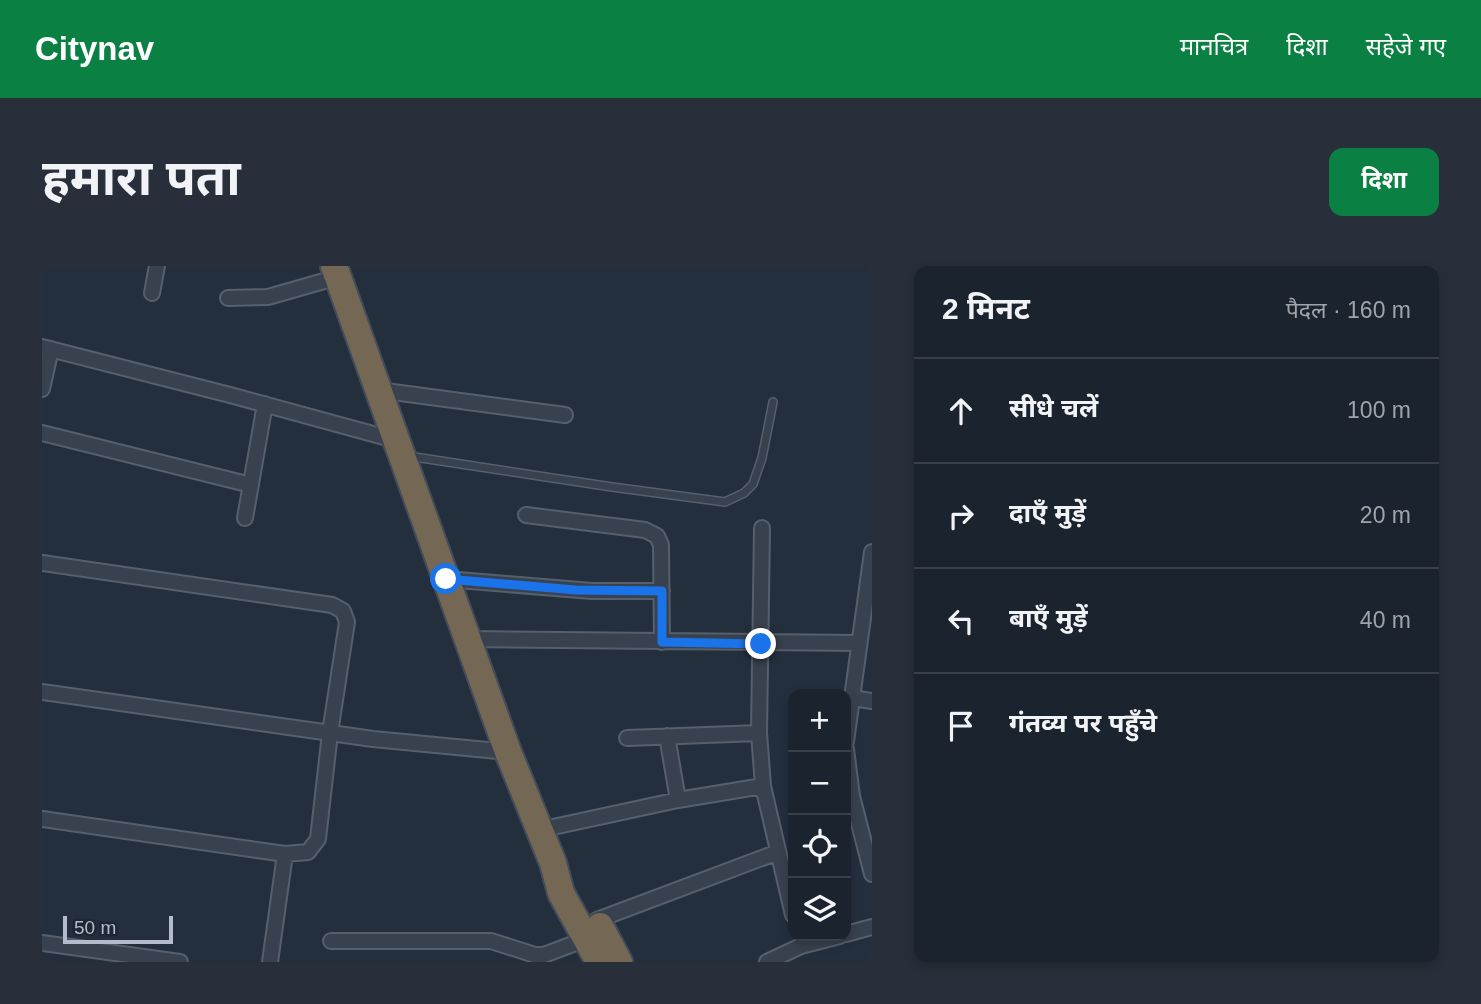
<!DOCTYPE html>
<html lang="hi">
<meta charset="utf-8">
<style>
:root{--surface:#1b232e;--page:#282f3a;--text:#f1f3f6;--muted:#a0a4aa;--line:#39404a;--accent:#0b8043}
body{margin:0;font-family:Helvetica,"Noto Sans Devanagari",sans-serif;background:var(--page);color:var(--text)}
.controls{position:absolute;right:21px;bottom:21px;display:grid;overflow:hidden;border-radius:14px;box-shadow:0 4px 10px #0003}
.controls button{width:63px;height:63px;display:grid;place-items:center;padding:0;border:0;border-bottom:2px solid var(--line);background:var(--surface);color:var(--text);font:35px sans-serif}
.scale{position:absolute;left:21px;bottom:18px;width:110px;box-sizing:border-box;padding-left:7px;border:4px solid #b4bcc9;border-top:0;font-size:19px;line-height:24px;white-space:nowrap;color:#b4bcc9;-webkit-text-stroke:5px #1d2633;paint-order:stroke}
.stop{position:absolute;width:21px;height:21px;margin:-16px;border:5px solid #1a73e8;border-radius:50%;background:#fff}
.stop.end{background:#1a73e8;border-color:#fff;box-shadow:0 2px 7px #0008}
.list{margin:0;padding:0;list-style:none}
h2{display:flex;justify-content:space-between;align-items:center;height:91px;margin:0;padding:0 28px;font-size:30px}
h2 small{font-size:23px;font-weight:400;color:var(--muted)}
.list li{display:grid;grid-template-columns:46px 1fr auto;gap:21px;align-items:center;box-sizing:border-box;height:105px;padding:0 28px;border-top:2px solid var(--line)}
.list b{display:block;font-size:26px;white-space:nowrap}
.list em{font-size:23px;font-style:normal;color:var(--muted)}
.icon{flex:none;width:38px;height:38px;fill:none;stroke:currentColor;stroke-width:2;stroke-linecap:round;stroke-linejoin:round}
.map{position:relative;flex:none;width:830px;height:696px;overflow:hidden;border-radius:14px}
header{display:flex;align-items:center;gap:42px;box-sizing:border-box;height:98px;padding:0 35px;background:var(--accent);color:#fff}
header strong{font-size:33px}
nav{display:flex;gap:38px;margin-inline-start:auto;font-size:24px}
.intro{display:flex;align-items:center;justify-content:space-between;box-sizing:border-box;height:168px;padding:0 42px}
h1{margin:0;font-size:49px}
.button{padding:18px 32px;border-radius:14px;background:var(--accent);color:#fff;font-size:24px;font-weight:700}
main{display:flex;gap:42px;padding:0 42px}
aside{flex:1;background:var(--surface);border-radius:14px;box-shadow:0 4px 10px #0003}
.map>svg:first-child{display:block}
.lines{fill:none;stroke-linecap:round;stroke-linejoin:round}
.lane-casing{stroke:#565f6c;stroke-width:10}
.street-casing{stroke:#565f6c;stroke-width:18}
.highway-casing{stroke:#434c59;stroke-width:30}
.lane{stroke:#38414e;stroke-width:7}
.street{stroke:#38414e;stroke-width:14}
.highway{stroke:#746855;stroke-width:26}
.route{stroke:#1a73e8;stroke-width:9}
</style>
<header>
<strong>Citynav</strong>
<nav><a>मानचित्र</a><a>दिशा</a><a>सहेजे गए</a></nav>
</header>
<div class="intro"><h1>हमारा पता</h1><a class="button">दिशा</a></div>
<main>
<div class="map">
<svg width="830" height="696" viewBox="0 0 830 696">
<rect width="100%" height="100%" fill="#242f3e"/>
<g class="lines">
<defs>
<path id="lane" d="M366,190L570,221L683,236L702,227L711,218L720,192L731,136"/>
<path id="street" d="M110,27L115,0
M186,32L226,31L296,11
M0,81L188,129L353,174
M0,123L9,83
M336,124L523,149
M0,167L209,219
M484,249L603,264L615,270L619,279L620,376
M203,252L223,138
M720,262L717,467L721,520L751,649
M0,297L290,339L301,345L305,356L288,467L276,573L266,586L243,588L0,553
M404,313L550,325H620
M426,373L817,377
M0,426L331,473L466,486
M810,432L830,435
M625,470L636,534
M585,472L717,467
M804,476L830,286
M804,483L810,530L830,608
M497,564L636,534L721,520
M555,654L736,586
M804,668L830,661
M289,675H449L493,689H502L544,673
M0,677L138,696
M228,696L243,588
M725,696L759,680L798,670"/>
<path id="highway" d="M292,0L466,486L511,597L519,627L557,696
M558,660L577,696"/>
</defs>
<!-- lane casing -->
<use href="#lane" class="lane-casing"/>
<!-- street casing -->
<use href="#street" class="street-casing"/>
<!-- highway casing -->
<use href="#highway" class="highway-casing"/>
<!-- lane -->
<use href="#lane" class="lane"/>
<!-- street -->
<use href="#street" class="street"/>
<!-- highway -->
<use href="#highway" class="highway"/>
</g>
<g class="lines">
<!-- route -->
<path class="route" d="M404,313L534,324L620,325V376L719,378"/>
</g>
</svg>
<div class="controls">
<button>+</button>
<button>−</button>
<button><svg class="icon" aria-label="locate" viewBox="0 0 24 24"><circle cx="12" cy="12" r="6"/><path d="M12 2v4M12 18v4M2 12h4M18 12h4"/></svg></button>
<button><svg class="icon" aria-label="layers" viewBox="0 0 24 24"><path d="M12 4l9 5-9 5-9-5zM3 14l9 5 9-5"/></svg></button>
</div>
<div class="scale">50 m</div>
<div class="stop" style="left:404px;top:313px"></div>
<div class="stop end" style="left:719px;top:378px"></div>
</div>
<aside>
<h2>2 मिनट<small>पैदल · 160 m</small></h2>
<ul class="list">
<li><svg class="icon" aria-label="ahead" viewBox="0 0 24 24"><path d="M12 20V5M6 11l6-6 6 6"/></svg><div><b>सीधे चलें</b></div><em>100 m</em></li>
<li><svg class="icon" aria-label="right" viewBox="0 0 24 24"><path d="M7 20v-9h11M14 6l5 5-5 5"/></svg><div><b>दाएँ मुड़ें</b></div><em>20 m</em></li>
<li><svg class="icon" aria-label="left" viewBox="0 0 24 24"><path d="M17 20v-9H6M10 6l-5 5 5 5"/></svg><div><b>बाएँ मुड़ें</b></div><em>40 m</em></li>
<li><svg class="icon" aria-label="arrive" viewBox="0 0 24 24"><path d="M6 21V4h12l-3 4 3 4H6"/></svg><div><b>गंतव्य पर पहुँचे</b></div></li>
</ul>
</aside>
</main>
